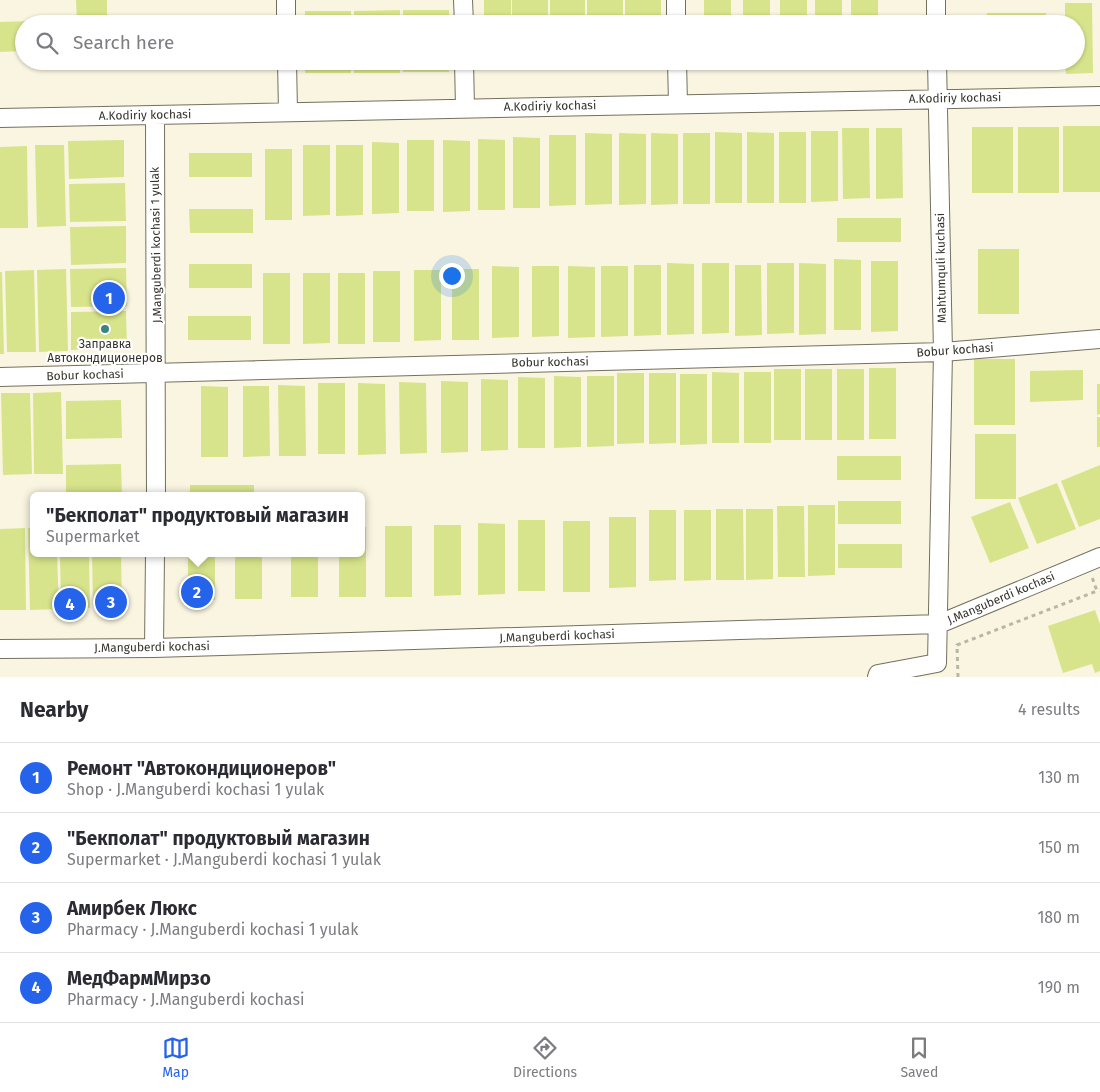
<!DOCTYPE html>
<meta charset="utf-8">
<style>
:root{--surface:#fff;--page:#f2f2f3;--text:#2b2b33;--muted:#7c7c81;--line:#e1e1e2;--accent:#2563eb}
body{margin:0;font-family:"Fira Sans",sans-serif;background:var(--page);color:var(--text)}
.you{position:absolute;left:451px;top:275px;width:18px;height:18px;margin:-12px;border:4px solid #fff;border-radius:50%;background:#1a73e8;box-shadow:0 0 0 8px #1a73e833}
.badge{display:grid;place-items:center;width:32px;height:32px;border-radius:50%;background:var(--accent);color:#fff;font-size:16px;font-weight:700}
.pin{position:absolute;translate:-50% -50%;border:2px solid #fff;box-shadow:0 1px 5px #0006}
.popup{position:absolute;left:30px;top:492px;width:335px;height:65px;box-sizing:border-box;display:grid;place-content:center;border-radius:8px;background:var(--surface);filter:drop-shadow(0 1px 4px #0005);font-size:16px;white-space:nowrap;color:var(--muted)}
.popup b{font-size:19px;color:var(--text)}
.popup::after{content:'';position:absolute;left:50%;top:100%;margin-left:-10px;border:10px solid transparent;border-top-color:var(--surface)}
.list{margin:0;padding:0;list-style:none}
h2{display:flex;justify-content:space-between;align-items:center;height:65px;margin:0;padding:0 20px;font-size:21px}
h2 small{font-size:16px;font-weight:400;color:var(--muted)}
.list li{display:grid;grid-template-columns:32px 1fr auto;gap:15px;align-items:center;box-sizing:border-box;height:70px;padding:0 20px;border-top:1px solid var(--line)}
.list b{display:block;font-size:19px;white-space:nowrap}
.list p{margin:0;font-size:16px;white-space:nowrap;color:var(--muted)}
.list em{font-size:16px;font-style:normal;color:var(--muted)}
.icon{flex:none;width:28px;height:28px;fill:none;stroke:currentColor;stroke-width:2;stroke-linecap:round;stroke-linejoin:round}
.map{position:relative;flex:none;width:1100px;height:677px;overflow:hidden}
.search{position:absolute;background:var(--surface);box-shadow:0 1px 4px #0004;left:15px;right:15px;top:15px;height:55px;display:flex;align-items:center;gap:12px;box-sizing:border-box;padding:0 18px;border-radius:28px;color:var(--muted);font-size:19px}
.sheet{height:345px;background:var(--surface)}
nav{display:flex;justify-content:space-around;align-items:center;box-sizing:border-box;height:70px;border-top:1px solid var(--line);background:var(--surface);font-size:14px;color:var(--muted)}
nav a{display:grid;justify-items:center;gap:2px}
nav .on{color:var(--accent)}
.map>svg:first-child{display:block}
.building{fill:#d8e48b}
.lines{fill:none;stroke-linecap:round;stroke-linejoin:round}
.street-casing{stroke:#74705f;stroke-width:20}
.path{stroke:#bab6a6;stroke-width:3;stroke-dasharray:4 4;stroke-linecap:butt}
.street{stroke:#fff;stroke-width:18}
.poi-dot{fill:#3c847e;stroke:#fff;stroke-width:2}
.labels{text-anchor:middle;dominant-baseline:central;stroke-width:4.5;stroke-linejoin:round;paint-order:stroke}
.street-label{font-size:12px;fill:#35332b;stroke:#fff}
.poi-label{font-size:12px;fill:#35332b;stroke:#fff}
</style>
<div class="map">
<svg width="1100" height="677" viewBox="0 0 1100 677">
<rect width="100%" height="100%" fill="#faf5e1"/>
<!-- building -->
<path class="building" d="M76,0H107V24H77Z
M484,0H511V24H484Z
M512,0H548V24H512Z
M550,0H585V24H550Z
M587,0H623V24H587Z
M625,0H661V24H625Z
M704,0H731V24H704Z
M743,0H770V24H743Z
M780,0H807V24H780Z
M815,0H842V24H815Z
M851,0H878V24H851Z
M1065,3H1092L1093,73L1066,74L1065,61H1076V24H1065Z
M400,10V24H354V11Z
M403,10H449V24H403Z
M305,11H351V24H305Z
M987,13H1046L1047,24H987Z
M31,21V24H24V51L0,52V22Z
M305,61H351V73H305Z
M354,61H400V73H354Z
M403,61H449V72H403Z
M484,61H511V65L484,66Z
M512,61H548V65H512Z
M550,61H585V65H550Z
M587,61H623V65H587Z
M625,61H661V65H625Z
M705,61H731V64H705Z
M743,61H770V64L743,65Z
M780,61H807V64H780Z
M815,61H842V64L815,65Z
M1063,126H1100V192H1063Z
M972,127H1013V193H972Z
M1018,127H1059V193H1018Z
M842,128H869L870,198L843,199Z
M876,128H902L903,198L876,199Z
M811,131H838V201L811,202Z
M715,132L742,133V203H715Z
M747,132L774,133V203H747Z
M779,132H806V203H779Z
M585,133L612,134V204L585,205Z
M619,133L646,134V204L619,205Z
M651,133L678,134V204L651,205Z
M683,133H710V204H683Z
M549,135H576V205L549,206Z
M513,137L540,138V208H513Z
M478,139L505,140V210H478Z
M124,140V177L69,179L68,141Z
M407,140H434V211H407Z
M443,140L470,141V211L443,212Z
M372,142L399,143V213L372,214Z
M35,145H64L66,226L37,227Z
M303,145H330V215L303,216Z
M336,145H363V215L336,216Z
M27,146L28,228H0V147Z
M265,149H292V220H265Z
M189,153H252V177H189Z
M125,183L126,221L70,222L69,184Z
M189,209H253V233H190Z
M837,218H901V242H837Z
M126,226V263L71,265L70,227Z
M978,249H1019V314H978Z
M834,259L861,260V330H834Z
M871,261H898V331L871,332Z
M667,263L694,264V334L667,335Z
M702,263H729V333L702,334Z
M767,263H794V333L767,334Z
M799,263L826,264V334L799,335Z
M189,264H252V288H189Z
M634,265H661V335L634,336Z
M735,265H761L762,335L735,336Z
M492,266L519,267V337L492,338Z
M532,266H559V336L532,337Z
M568,266L595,267V337L568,338Z
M601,266H628V336L601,337Z
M126,268L127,306L71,307L70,269Z
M66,269L68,351L39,352L37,270Z
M452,269H479V340H452Z
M34,270L36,352H7L5,271Z
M414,270H441V340L414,341Z
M373,271H400V342H373Z
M0,272H2L4,354H0Z
M263,273H290V344H263Z
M303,273H330V343L303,344Z
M338,273H365V344H338Z
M126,311L127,349L71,350V312Z
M188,316H251V340H188Z
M974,359H1015V425H974Z
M869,368H896V439H869Z
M774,369H801V440H774Z
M805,369H832V440H805Z
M837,369H864V440H837Z
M1083,370V400L1030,402V371Z
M712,372L739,373V443H712Z
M744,372H771V443H744Z
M617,373H644V443L617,444Z
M649,373H676V443L649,444Z
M680,374H707V444L680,445Z
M554,376L581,377V447L554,448Z
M587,376H614V446L587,447Z
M518,377L545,378V448H518Z
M481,379L508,380V450L481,451Z
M441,381L468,382V452L441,453Z
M399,382L426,383L427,453L400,454Z
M318,383H345V454H318Z
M358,383L385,384L386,454L358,455Z
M1097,384H1100V414L1097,415Z
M278,385L305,386L306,456H279Z
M201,386L228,387V457H201Z
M243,386H269L270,456L243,457Z
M61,392L63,474H34L33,393Z
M1,393H30L32,474L3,475Z
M121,400L122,438L66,439V401Z
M1097,417H1100V447H1097Z
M975,434H1016V499H975Z
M837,456H901V480H837Z
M121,464L122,496H66V465Z
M1100,465V519L1079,527L1061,481Z
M1057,483L1076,529L1037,544L1018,498Z
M190,485H254V496H190Z
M838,501H901V524H838Z
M1010,502L1029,548L990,563L971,517Z
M808,505H835V575L808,576Z
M777,506H804L805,577H778Z
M716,509H743L744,580H716Z
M746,509H773V579L746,580Z
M649,510H676V580L649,581Z
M684,510H711V580L684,581Z
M609,517H636V587L609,588Z
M518,520H545V591H518Z
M563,521H590V592H563Z
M478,523L505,524V594L478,595Z
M434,525H461V595L434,596Z
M385,526H412V597H385Z
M361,527H366V597H339V553H361Z
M25,528L26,610H0V529Z
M28,528H33V553H57L59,609L30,610Z
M838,544H902V568H838Z
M60,553H89L90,608H61Z
M92,553H121L122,607H93Z
M188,553H215V600H188Z
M235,553H262V599H235Z
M291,553H318V597H291Z
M1095,610L1100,624V671L1095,673L1092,664L1063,673L1048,626Z"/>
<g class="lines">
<defs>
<path id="street" d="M286,0V24
M463,0L464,24
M676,0V24
M936,0V24
M287,61L288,112
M464,61L465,108
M677,61L678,104
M155,115L156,496
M0,118L1100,96
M0,377L943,352L1100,339
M154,648L155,553
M0,649L154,648L939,624L1100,557
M877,677L878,674L937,663L943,352L937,61"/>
</defs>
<!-- street casing -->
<use href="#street" class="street-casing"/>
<!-- path -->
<path class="path" d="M958,677L957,645L1097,591L1092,577"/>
<!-- street -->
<use href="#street" class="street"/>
</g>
<!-- markers -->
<circle class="poi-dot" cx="105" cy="329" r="5"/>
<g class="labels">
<!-- street labels -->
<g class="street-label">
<text transform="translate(955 98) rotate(-1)">A.Kodiriy kochasi</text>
<text transform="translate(550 106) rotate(-1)">A.Kodiriy kochasi</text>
<text transform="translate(145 115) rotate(-1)">A.Kodiriy kochasi</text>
<text transform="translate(156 245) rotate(-91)">J.Manguberdi kochasi 1 yulak</text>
<text transform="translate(941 268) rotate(-91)">Mahtumquli kuchasi</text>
<text transform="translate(955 350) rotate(-4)">Bobur kochasi</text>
<text transform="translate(550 362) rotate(-1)">Bobur kochasi</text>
<text transform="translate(85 375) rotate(-2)">Bobur kochasi</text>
<text transform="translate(1001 598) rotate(-23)">J.Manguberdi kochasi</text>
<text transform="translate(557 636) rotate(-2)">J.Manguberdi kochasi</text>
<text transform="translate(152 647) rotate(-1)">J.Manguberdi kochasi</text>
</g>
<!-- poi labels -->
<g class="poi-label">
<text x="105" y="344">Заправка<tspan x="105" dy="14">Автокондиционеров</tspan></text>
</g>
</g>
</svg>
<div class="you"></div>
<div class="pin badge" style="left:109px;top:298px">1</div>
<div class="pin badge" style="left:197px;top:592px">2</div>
<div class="popup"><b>&quot;Бекполат&quot; продуктовый магазин</b>Supermarket</div>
<div class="pin badge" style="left:111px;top:602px">3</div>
<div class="pin badge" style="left:70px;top:604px">4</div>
<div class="search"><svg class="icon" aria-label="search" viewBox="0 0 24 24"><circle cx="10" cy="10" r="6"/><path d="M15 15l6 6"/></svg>Search here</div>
</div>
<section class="sheet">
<h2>Nearby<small>4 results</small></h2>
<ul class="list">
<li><span class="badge">1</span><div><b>Ремонт &quot;Автокондиционеров&quot;</b><p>Shop · J.Manguberdi kochasi 1 yulak</p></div><em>130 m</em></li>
<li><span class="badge">2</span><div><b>&quot;Бекполат&quot; продуктовый магазин</b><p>Supermarket · J.Manguberdi kochasi 1 yulak</p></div><em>150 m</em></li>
<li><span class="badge">3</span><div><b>Амирбек Люкс</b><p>Pharmacy · J.Manguberdi kochasi 1 yulak</p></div><em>180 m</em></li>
<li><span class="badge">4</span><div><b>МедФармМирзо</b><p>Pharmacy · J.Manguberdi kochasi</p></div><em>190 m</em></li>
</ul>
</section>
<nav>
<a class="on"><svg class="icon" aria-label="map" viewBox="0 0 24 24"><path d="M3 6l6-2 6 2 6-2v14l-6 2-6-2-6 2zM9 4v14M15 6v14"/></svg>Map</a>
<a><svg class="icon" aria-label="directions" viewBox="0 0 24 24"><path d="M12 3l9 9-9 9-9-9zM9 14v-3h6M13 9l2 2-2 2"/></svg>Directions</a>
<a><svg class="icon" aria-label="saved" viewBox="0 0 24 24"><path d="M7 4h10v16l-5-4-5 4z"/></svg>Saved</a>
</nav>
